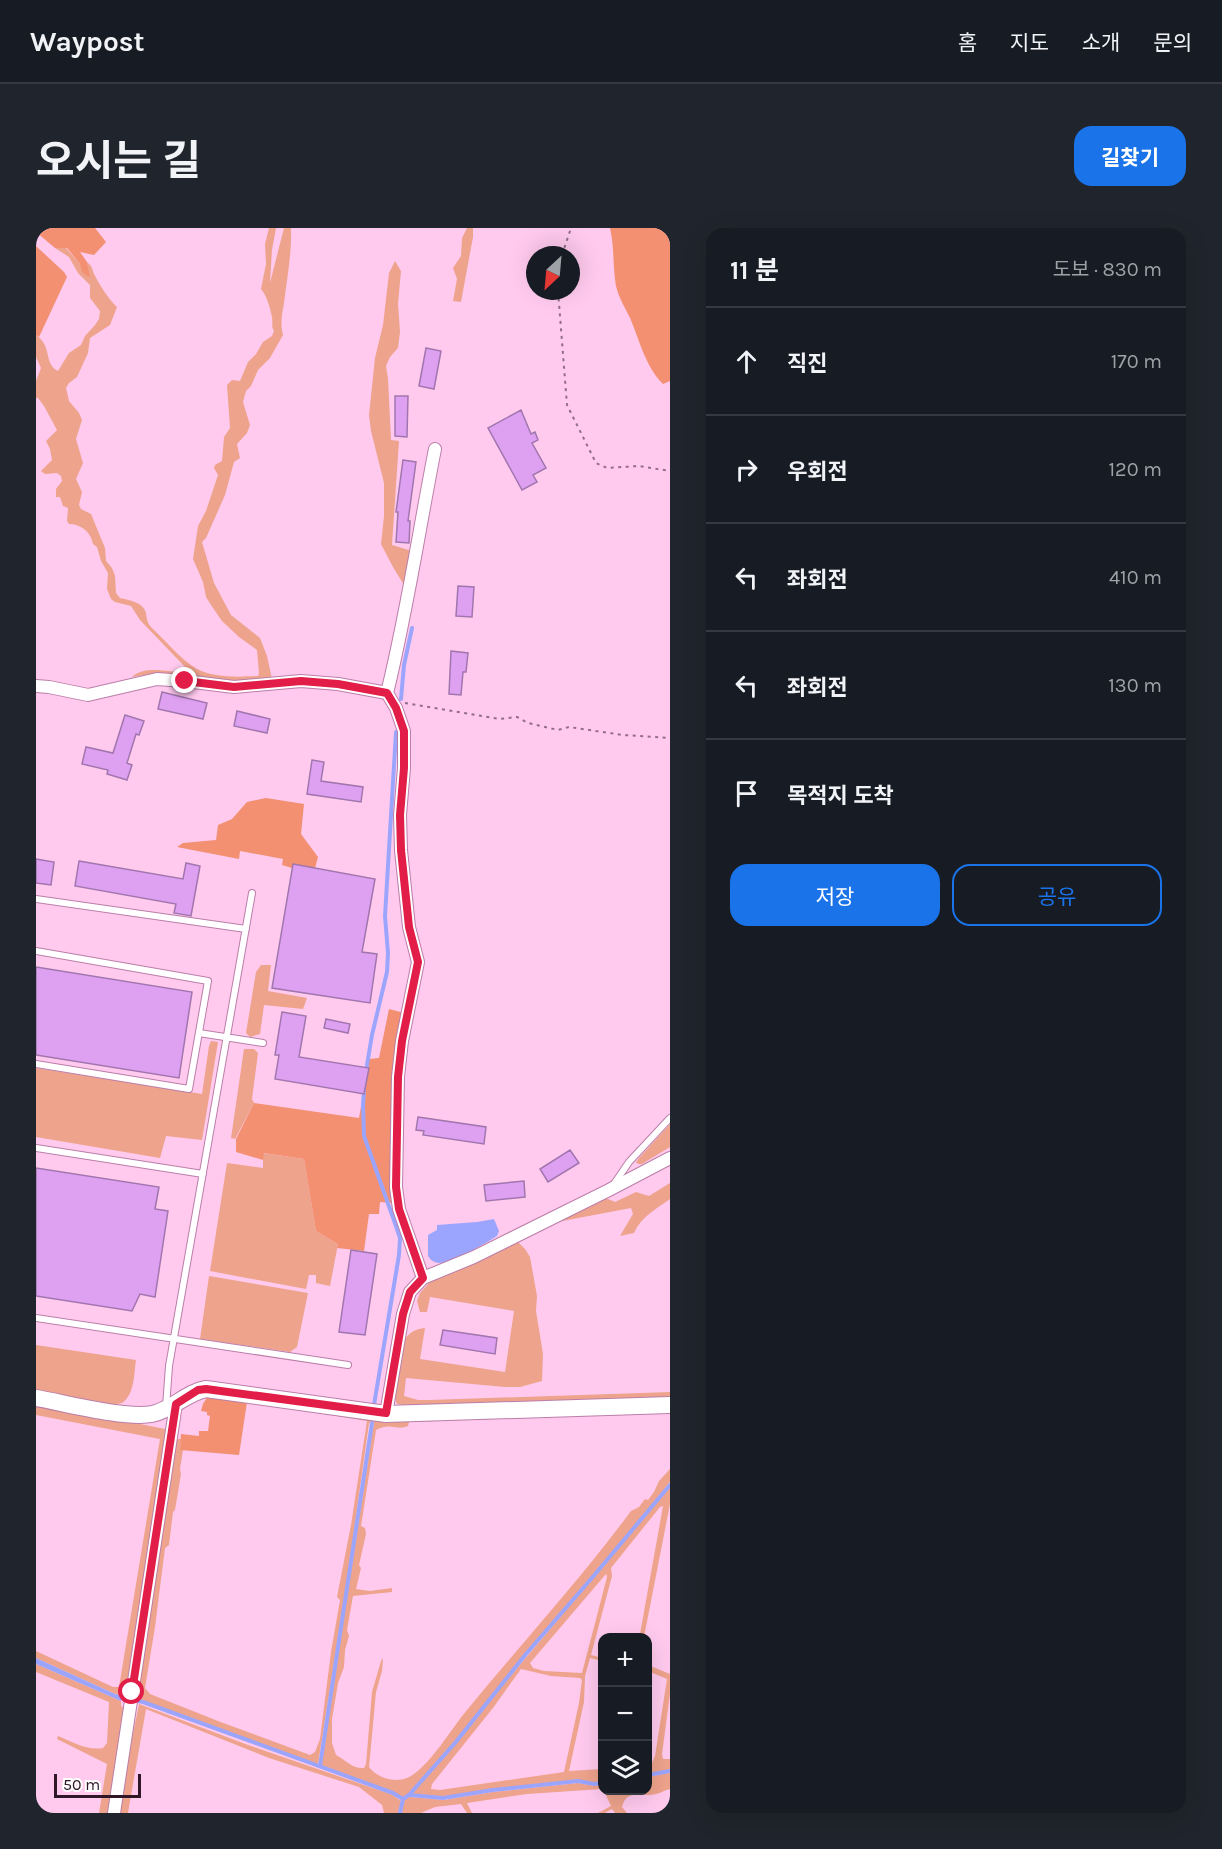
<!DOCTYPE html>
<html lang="ko">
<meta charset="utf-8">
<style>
:root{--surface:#171b24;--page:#20242c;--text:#f1f3f6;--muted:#9ea1a6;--line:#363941;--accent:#1a73e8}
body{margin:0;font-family:Karla,"Noto Sans KR",sans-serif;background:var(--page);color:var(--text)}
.controls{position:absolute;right:18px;bottom:18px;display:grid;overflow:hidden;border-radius:12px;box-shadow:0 6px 24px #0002}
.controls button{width:54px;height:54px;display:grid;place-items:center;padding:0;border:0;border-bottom:2px solid var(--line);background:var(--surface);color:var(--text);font:30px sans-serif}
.compass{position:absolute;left:490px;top:18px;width:54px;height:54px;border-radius:50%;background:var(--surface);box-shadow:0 6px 24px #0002;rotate:206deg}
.scale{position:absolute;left:18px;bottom:15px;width:87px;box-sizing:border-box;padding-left:6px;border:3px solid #2f1728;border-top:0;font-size:16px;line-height:21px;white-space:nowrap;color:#2f1728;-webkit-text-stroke:4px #fdfdfd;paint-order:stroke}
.stop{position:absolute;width:18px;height:18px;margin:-14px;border:4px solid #e11d48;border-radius:50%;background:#fff}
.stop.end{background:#e11d48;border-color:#fff;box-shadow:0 2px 6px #0008}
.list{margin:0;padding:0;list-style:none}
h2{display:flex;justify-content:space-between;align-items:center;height:78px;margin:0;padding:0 24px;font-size:26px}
h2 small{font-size:20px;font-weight:400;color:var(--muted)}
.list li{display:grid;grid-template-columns:39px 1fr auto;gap:18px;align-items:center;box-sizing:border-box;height:108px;padding:0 24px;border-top:2px solid var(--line)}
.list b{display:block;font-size:22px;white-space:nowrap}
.list em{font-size:20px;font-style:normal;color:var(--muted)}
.actions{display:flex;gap:12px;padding:18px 24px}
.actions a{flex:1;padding:14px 0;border:2px solid var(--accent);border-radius:18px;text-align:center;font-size:21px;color:var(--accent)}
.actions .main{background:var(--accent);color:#fff}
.icon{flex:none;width:33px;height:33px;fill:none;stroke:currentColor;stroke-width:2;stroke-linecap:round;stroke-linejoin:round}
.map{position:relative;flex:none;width:634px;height:1585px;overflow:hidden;border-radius:18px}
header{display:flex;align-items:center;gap:36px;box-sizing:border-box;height:84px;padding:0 30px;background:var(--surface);border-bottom:2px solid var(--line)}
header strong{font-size:28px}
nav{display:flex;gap:33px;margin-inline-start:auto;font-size:21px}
.intro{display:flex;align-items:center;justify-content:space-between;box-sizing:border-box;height:144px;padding:0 36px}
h1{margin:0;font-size:42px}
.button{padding:15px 27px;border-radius:18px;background:var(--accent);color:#fff;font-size:21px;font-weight:700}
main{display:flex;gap:36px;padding:0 36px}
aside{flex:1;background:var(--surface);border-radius:18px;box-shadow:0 6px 24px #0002}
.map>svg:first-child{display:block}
.green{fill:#eea38c;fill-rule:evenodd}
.forest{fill:#f29071}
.water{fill:#9ba5fd}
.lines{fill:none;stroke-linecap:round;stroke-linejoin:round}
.stream{stroke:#9ba5fd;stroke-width:4}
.building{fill:#dea1f1;stroke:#a176ae;stroke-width:1.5}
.lane-casing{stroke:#bb7ea9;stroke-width:8}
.street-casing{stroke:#bb7ea9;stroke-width:14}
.secondary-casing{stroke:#bb7ea9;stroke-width:18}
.path{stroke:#936d88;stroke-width:2;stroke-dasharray:3 4.5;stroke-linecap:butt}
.lane{stroke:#fff;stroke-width:6}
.street{stroke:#fff;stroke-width:12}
.secondary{stroke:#fff;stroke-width:16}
.route{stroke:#e11d48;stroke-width:8}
</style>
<header>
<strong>Waypost</strong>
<nav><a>홈</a><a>지도</a><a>소개</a><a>문의</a></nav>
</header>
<div class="intro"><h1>오시는 길</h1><a class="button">길찾기</a></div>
<main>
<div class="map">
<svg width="634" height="1585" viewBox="0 0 634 1585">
<rect width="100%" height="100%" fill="#ffcaee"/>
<!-- green -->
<path class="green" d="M233,0H240L236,22L234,55L248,0H255C256,25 251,50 248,75C246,86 244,96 247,107L234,130L222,142L215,158L210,163L207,174L214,197L211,205L201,216L204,230L198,234L189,267L170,310L166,314L178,355L195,387L224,410L231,428L236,451L186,453L120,445L96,449C108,437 134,444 149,445L151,441L104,392L95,378L79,374L75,371L71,361L72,345L65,333L61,319L57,316C55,304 45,296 33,296L31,293L32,280L27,278L24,269H20V261L26,253L25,248L21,245L9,246L5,243L16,232L14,221L10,213L21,202L8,178L2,170H0V153L5,140L0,129V107C17,119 7,135 22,143L33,125L45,117L49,108L59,97L63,91L64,83L54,70V57L42,45L33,29L19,20H30L44,36L53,50L51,34C56,38 56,40 58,46C63,56 73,72 81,79L74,97L54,110L52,125L41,149L33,155L30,160L33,173L43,185L46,192L40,211L47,235L40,251L46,264L43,277L45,281L55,286L69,320L70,333L76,340L79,348L80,365L84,370C93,372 107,374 110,385C111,392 111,394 115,399C130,413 144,431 161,441C177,450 204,449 222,448L223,445L221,422L203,409L186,393L175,377L170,369L167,354L157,331L162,298L170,283L182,247L178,240L179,237L186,233L188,209L194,200L191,157L196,152L204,153L212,134L220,126L227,114L236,108L238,103C235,98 237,95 236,89C234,80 231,68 225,61L230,36L229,16Z
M431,0H437V9L425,74L417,73L421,51L417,40L425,28L426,10Z
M359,33L365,43L362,76L364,104L362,120L354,129L350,138L352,150L355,212L363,213L356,317L376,323L371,362L357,339L345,316L348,288V255L335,203L333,187L339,130L347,97L353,45Z
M225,737H235L232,763L271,770L267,781L228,777L224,806L214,809L210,805L220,744Z
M175,813L182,814L166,912L130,908L124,930L0,909V840L166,866L173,818Z
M208,821H218L222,825L216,871L218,875L199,911L195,910Z
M634,896V919L606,936H602L600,934L603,930Z
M227,925L268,931L280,1003L302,1016L294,1058L280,1055V1047H273L270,1061L174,1043L191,935L227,940Z
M634,955V971C620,981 605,989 598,1005L584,1008L597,986L595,980L521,994L570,970L579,974L600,964L613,968Z
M481,1013L489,1021L494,1029L501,1068L500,1083L507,1126L506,1153L484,1159H469L370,1150L368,1168L382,1172H393L634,1164V1170L368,1177L361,1176C354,1162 365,1128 368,1112C374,1104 379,1101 389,1100L384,1131L469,1144L478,1083L394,1069L391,1084H384L381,1073L384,1065L397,1050Z
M173,1048L272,1065L261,1119L254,1124L164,1111Z
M0,1117L100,1132C98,1144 99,1167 86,1175C83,1176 80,1176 76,1177L0,1162Z
M174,1167L337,1187L634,1185L373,1194L372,1198C360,1203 355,1194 340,1202L325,1298L329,1300L330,1306L323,1337L325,1340L320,1361L334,1363L356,1360V1364L317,1368L311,1402L313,1408L309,1422L308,1439L302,1455L296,1491V1515L300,1527C310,1532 316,1541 328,1540L330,1536L336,1464L345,1433L347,1430L346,1443L340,1464L333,1539C342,1551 362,1556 375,1548C395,1536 415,1501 431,1482C485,1416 544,1352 595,1283L603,1279L609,1271L612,1272L618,1264L623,1253L634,1241V1254L554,1351L490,1425L417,1515L372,1566L367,1570L358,1565L285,1538L338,1194L336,1193L333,1195L311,1353L282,1536L214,1513L104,1472L105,1468L102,1463L140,1211H145L144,1222H147L144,1241L145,1246L139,1282L137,1284L133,1317L129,1320L119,1399L109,1460L114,1466L182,1493L274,1527L279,1524L284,1511L295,1424L304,1372L301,1369L315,1297L331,1193Z
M0,1175L134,1202L94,1464L87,1468L79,1466L0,1430V1423L77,1459H83L124,1211L0,1187Z
M634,1259V1276L608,1409H603L604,1406L627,1278L624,1279L575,1340L576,1348L555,1427L566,1430V1433L554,1430L549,1448L548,1474L533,1543L566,1541V1554L558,1555L542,1552L456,1561L407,1569L375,1566ZM570,1346L571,1349L546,1445L508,1443L497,1440L494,1435ZM485,1441L515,1448L544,1450L546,1452L543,1475L528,1544L404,1562L395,1561L396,1556L457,1480Z
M0,1436L85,1473V1478L90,1481L73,1585H63L71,1536L21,1511L22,1508C37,1514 51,1523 67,1520L71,1515L73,1474L0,1444Z
M612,1437L634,1446V1466L626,1526L627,1531H634V1542L612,1546V1537L616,1535L619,1528L631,1451L612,1443Z
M103,1476L212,1517L357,1567L365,1573L362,1585H348L346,1577L323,1559L233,1530L110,1481L92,1585H81Z
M634,1545V1561C629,1562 625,1565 620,1566C607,1570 591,1559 586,1579L591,1585H579L576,1581L569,1585H562L575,1578L568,1563L612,1562V1549Z
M542,1555L558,1558L566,1557V1561L491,1566L431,1575L436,1585H431L425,1576L399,1579L385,1585H365L368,1572L373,1569L408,1572L457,1564Z"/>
<!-- forest -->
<path class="forest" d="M0,0H59L70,14L58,27L44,24L51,34L54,50L46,44L44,36L31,20H19L0,4Z
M574,0H634V153L627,156C609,138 604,113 594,90C588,77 580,66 579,51C577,34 578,17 574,0Z
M0,18L28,44L31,49L3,109L0,107Z
M230,570L268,576L265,606L282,629L279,640L257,637L256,640L246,637L247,631L204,623L203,631L141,619L147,615L180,612L182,597L196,591L211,574Z
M353,781L368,785L357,975L344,974L343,986H333L328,1023L301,1020L302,1016L280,1003L268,931L228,925L227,932L200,924V911L218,875L323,890L333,831L343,830Z
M172,1168L211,1174L203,1227L144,1222L145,1206L163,1208V1203H172L174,1188L171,1187V1184L165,1183L167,1176Z"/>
<!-- water -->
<path class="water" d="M458,991L463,1003L461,1008C448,1016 419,1034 404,1035C400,1035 398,1034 395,1032L392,1028V1007L401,1002V997L441,994Z
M0,1430L79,1466L87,1468L85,1473L0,1436Z"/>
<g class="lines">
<!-- stream -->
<path class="stream" d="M365,471L368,437L376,400
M330,843L336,807L351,744L352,725L349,688L360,504
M328,862L327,877L328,908L360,998L364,1010L363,1027L338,1177
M86,1470L107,1474L357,1565L367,1571
M284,1538L336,1195
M612,1547L634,1543
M374,1567L407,1570L457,1562L542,1553L558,1556L566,1555
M364,1585L367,1571L373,1567L419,1515L490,1426L555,1351L634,1257"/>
</g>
<!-- building -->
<path class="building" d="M390,120L405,123L398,161L383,158Z
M359,168H372L371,209L359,208Z
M485,182L495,206L499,204L502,212L496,215L510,240L497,247L501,254L486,262L452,200Z
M367,232L380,234L372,293H374L373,315L360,314L362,284H360Z
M422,358L438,359L436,389L420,388Z
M415,423L432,425L430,444H427L425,467L413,466Z
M126,464L171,475L167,491L122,481Z
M201,483L234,491L231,505L198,498Z
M89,487L108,493L103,507L100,506L91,535L96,537L91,552L71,546L72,542L46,536L50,519L77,525Z
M276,532L288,534L285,553L327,559L325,574L271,566Z
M0,631L18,634L15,657L0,655Z
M43,633L147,651L150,635L164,638L155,688L138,685L140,676L39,658Z
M257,636L339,651L326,724L341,726L334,775L236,760Z
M0,739L156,764L143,850L0,827Z
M246,784L270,788L263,829L333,840L328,866L239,851L243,827H239Z
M290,791L314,796L312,805L288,800Z
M382,889L450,899L448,916L387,907L388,903L380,902Z
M534,922L543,935L512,954L504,941Z
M0,940L123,959L119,981L132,983L119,1069L104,1066L96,1083L0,1068Z
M488,953L489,969L450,973L448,957Z
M315,1022L341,1026L329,1107L303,1104Z
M407,1102L461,1110L459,1126L404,1117Z"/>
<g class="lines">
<defs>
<path id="lane" d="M0,671L210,701
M0,723L172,753L153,861L0,836
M163,805L227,815
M0,920L167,946
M578,956L593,934L634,890
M0,1090L312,1137
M130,1179L133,1138L216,665"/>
<path id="street" d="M0,458L13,459L52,467L121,451L149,453L198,459L265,453L302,456L351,465
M387,1050L363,981L360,959L362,849L366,813L382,734L373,699L365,622L364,587L368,540V503L360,480L351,465C371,384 383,302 399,221
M350,1186L367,1086L374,1064L387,1050L438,1029L573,962L634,930
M78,1585L140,1176"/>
<path id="secondary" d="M0,1170C29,1175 89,1191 116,1186C136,1182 151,1164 170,1161L350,1186L634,1177"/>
</defs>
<!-- lane casing -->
<use href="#lane" class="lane-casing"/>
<!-- street casing -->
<use href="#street" class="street-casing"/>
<!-- secondary casing -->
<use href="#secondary" class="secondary-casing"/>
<!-- path -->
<path class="path" d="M526,27L535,0
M522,63L531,177L560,235L571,240L603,238L634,243
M369,475L463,491L481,489L492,495L522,502L533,499L587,507L634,510"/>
<!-- lane -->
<use href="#lane" class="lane"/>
<!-- street -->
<use href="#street" class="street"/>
<!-- secondary -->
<use href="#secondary" class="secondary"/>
</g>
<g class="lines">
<!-- route -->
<path class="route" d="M96,1464L140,1176L162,1162L170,1161L350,1185L367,1086L374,1064L387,1050L363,981L360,959L362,849L366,813L382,734L373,699L365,622L364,587L368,540V503L360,480L351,465L302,456L265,453L198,459L149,453"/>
</g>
</svg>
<div class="controls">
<button>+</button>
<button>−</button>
<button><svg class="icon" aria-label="layers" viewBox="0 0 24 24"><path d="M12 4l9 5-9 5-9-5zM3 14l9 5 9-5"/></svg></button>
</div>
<svg class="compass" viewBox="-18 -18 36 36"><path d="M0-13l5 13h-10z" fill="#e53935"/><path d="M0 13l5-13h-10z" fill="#9ea1a6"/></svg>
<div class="scale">50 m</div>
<div class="stop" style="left:96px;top:1464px"></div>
<div class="stop end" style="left:149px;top:453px"></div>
</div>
<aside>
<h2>11 분<small>도보 · 830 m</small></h2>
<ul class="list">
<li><svg class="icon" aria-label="ahead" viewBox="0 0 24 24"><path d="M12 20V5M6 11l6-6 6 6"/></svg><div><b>직진</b></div><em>170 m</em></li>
<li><svg class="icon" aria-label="right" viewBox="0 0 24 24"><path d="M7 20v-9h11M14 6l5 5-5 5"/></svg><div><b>우회전</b></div><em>120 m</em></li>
<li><svg class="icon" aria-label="left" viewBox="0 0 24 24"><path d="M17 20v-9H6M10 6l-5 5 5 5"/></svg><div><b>좌회전</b></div><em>410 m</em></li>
<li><svg class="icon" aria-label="left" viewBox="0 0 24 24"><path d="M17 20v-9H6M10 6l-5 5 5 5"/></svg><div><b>좌회전</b></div><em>130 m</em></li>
<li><svg class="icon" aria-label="arrive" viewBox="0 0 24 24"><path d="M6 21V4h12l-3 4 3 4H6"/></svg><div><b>목적지 도착</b></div></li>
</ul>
<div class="actions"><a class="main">저장</a><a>공유</a></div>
</aside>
</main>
